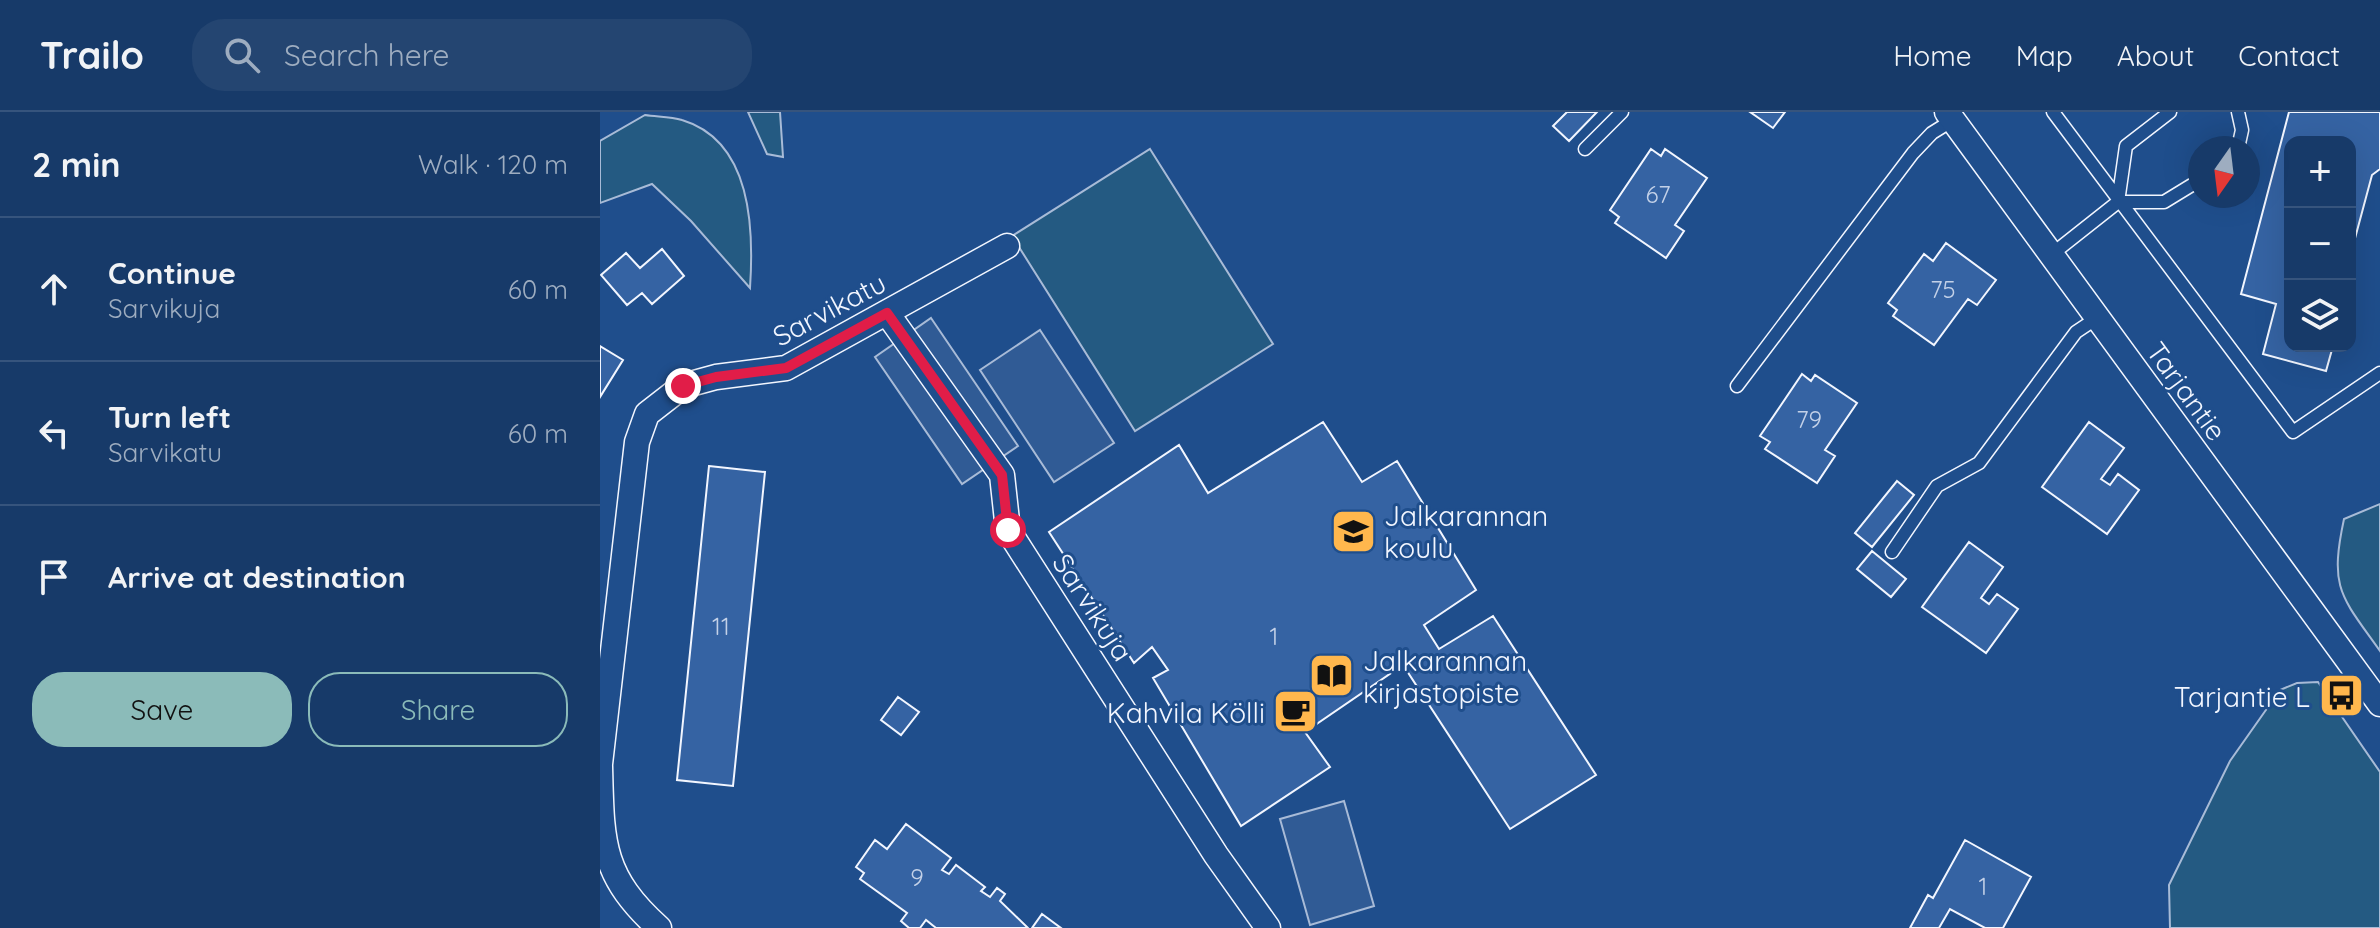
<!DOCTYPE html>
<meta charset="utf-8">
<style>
:root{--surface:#173a69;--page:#244571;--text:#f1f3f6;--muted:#9eadc0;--line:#36547d;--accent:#8bbbb9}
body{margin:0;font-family:Quicksand,sans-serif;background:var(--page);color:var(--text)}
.controls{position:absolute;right:24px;top:24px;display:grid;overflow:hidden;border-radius:16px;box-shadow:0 8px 32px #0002}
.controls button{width:72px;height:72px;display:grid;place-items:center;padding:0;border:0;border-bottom:2px solid var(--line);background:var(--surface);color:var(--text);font:40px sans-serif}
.compass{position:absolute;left:1588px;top:24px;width:72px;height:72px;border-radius:50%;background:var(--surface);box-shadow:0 8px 32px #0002;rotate:194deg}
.stop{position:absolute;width:24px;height:24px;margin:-18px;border:6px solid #e11d48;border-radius:50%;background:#fff}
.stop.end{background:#e11d48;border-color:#fff;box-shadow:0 2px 8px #0008}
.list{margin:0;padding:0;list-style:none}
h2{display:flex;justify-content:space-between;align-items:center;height:104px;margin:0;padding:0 32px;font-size:34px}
h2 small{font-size:26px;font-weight:400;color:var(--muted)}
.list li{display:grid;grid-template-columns:52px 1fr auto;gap:24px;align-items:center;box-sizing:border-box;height:144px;padding:0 32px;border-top:2px solid var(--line)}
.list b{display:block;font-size:30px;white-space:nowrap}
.list p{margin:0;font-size:26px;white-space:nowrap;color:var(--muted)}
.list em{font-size:26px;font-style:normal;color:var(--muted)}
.actions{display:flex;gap:16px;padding:24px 32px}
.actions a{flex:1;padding:18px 0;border:2px solid var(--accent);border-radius:32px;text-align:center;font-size:28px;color:var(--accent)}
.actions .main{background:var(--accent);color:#111}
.icon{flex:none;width:44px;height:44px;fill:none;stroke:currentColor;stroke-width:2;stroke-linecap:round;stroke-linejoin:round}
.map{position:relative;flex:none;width:1780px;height:816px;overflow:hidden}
header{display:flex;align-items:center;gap:48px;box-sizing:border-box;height:112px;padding:0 40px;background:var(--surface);border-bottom:2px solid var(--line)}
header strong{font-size:38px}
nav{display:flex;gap:44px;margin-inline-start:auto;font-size:28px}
.search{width:560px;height:72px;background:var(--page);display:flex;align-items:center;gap:20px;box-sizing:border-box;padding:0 28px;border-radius:32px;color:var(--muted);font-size:30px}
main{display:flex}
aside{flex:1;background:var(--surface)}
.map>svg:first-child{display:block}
.green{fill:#245a82;stroke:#a8bbd7;stroke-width:2}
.parking{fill:#305b95;stroke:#a8bbd7;stroke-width:2}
.building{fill:#3563a3;stroke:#f2f6ff;stroke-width:2}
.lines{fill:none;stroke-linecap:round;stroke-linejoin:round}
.service-casing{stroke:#f2f6ff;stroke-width:15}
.minor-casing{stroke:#f2f6ff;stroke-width:27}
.service{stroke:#1f4e8c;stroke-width:12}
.minor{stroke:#1f4e8c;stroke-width:24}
.route{stroke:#e11d48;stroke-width:10}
.labels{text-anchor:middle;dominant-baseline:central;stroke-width:6;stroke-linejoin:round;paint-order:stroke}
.number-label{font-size:24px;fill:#c3d1e8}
.street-label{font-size:28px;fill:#f2f6ff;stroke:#1f4e8c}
.poi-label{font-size:28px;fill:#f2f6ff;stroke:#1f4e8c;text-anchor:start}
</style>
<header>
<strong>Trailo</strong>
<div class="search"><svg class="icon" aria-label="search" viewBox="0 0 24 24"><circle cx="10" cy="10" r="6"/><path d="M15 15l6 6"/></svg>Search here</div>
<nav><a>Home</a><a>Map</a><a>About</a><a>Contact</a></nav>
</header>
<main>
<aside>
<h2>2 min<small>Walk · 120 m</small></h2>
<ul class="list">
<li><svg class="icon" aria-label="ahead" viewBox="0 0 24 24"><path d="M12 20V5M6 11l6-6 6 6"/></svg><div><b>Continue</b><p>Sarvikuja</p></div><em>60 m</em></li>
<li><svg class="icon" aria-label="left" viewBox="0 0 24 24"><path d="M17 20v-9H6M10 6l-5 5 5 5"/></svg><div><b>Turn left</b><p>Sarvikatu</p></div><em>60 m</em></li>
<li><svg class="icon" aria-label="arrive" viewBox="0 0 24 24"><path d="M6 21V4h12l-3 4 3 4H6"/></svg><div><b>Arrive at destination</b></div></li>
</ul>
<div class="actions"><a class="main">Save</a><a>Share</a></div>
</aside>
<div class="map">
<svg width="1780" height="816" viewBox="0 0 1780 816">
<rect width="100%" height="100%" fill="#1f4e8c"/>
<!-- green -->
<path class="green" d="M148,0H180L183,45L167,42Z
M45,3C56,5 70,4 82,8C152,29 154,117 150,176L91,109L52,72L0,91V29Z
M550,37L673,232L535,319L412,124Z
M1780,392V539C1741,484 1729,477 1744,407Z
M1718,570L1780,660V816H1570L1569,773L1630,649L1680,578L1697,571Z"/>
<!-- parking -->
<path class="parking" d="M331,206L418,334L362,372L275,245Z
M440,218L514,331L454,370L380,258Z
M744,689L774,794L710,813L680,707Z"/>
<!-- building -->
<path class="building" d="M967,0H997L969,29L953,14Z
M1150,0H1185L1173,16Z
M1689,0H1780V57L1772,63L1750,145V30H1690V234H1733L1726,259L1663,242L1676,192L1641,182Z
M1051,37L1061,44L1065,37L1107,66L1075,113L1084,119L1066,146L1015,111L1019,105L1010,98Z
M1346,131L1396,168L1377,193L1368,187L1334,233L1293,204L1297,198L1288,191L1324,142L1333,149Z
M62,137L84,164L52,192L42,181L27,193L1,163L26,141L40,156Z
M0,234L23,248L0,285Z
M1202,262L1211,269L1215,263L1257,291L1225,338L1235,344L1217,371L1165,337L1170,330L1160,324Z
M723,310L762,370L797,349L876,478L824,513L839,537L893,504L996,663L910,717L803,553L705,620L730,655L641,714L553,566L568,558L552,535L534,551L449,420L579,333L608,381Z
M1489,310L1524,336L1501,367L1510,373L1518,362L1539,378L1507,422L1442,375Z
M109,354L165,360L133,674L77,668Z
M1297,369L1314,383L1272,435L1255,421Z
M1369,430L1403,455L1381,486L1389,492L1397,482L1418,497L1386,541L1322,495Z
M1272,439L1306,467L1291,485L1257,457Z
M298,585L319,600L301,623L281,608Z
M306,712L351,746L342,758L349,762L356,753L385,775L381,779L390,785L397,776L405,782L400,789L428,816H336L326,808L320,816H309L301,809L307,801L260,767L264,761L256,755L275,728L287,737Z
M1365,728L1431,765L1403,816H1385L1350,797L1339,816H1310L1328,783L1333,786Z
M442,802L461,816H432Z"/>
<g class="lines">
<defs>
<path id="service" d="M1453,0L1693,320L1780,261
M1638,36L1642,18L1638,0
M985,37L1022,0
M1518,90L1526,34L1570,0
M1451,143L1518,90H1564L1600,68
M1137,274L1313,41L1332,21L1353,8
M1292,440L1337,374L1379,351L1476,220L1497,206"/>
<path id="minor" d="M1347,0L1780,592
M287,201L402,363L408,418L616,743L668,816
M0,652L37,330L47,302L83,274L116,265L186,256L407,134
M0,654C2,729 0,763 59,816"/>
</defs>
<!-- service casing -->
<use href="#service" class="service-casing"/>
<!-- minor casing -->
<use href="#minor" class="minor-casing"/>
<!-- service -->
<use href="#service" class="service"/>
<!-- minor -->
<use href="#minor" class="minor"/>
</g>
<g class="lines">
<!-- route -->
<path class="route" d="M83,274L116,265L186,256L287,201L402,363L408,418"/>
</g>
<!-- icons -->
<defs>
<symbol id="school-square" viewBox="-11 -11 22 22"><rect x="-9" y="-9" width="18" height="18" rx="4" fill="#ffb74d" stroke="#1f4e8c"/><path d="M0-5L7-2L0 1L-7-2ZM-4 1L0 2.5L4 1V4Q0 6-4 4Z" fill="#111"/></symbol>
<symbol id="library-square" viewBox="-11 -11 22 22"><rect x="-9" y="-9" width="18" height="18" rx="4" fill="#ffb74d" stroke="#1f4e8c"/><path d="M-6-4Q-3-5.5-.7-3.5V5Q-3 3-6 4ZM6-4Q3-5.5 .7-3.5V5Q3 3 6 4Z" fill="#111"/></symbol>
<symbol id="bus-square" viewBox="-11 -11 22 22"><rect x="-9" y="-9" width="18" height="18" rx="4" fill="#ffb74d" stroke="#1f4e8c"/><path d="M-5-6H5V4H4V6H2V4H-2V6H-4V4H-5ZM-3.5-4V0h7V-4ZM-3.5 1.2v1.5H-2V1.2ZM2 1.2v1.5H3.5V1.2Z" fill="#111"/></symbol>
<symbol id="cafe-square" viewBox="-11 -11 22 22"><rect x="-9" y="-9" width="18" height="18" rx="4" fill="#ffb74d" stroke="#1f4e8c"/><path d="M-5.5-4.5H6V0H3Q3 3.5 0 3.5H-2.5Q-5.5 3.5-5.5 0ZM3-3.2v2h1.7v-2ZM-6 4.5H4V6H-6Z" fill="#111"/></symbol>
</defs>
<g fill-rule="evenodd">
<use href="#school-square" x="728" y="394" width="51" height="51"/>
<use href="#library-square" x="706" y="538" width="51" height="51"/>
<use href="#bus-square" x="1716" y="558" width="51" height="51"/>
<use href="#cafe-square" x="670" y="574" width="51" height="51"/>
</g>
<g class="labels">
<!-- number labels -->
<g class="number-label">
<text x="1058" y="82">67</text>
<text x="1343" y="177">75</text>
<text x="1209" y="307">79</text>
<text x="121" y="514">11</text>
<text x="674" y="524">1</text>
<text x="317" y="765">9</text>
<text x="1383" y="774">1</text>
</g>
<!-- street labels -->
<g class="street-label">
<text transform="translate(229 197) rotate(-28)">Sarvikatu</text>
<text transform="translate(1587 279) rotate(54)">Tarjantie</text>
<text transform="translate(493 495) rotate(57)">Sarvikuja</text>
</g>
<!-- poi labels -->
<g class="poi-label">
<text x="784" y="403">Jalkarannan<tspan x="784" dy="32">koulu</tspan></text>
<text x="763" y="548">Jalkarannan<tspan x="763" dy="32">kirjastopiste</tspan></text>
<text x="1710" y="584" text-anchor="end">Tarjantie L</text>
<text x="665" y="600" text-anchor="end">Kahvila Kölli</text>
</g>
</g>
</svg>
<div class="controls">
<button>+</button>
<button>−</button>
<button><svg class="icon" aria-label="layers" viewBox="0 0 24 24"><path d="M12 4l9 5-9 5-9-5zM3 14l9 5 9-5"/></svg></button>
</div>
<svg class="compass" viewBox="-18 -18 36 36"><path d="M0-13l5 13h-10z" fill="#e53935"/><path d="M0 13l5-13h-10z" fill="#9eadc0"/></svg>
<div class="stop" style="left:408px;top:418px"></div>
<div class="stop end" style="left:83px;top:274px"></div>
</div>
</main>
